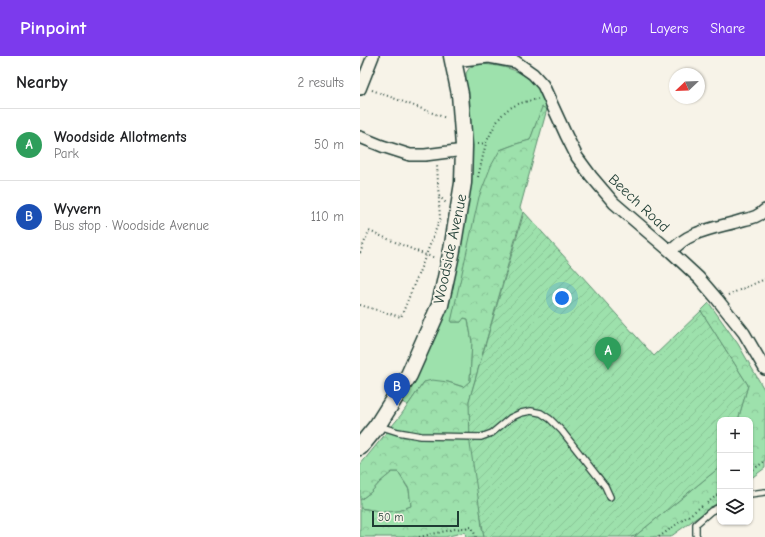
<!DOCTYPE html>
<meta charset="utf-8">
<style>
:root{--surface:#fff;--page:#f6f6f6;--text:#202124;--muted:#757577;--line:#e0e0e0;--accent:#7c3aed}
body{margin:0;font-family:"Comic Neue",sans-serif;background:var(--page);color:var(--text)}
.controls{position:absolute;right:12px;bottom:12px;display:grid;overflow:hidden;border-radius:8px;box-shadow:0 1px 3px #0004}
.controls button{width:36px;height:36px;display:grid;place-items:center;padding:0;border:0;border-bottom:1px solid var(--line);background:var(--surface);color:var(--text);font:20px sans-serif}
.compass{position:absolute;left:309px;top:12px;width:36px;height:36px;border-radius:50%;background:var(--surface);box-shadow:0 1px 3px #0004;rotate:247deg}
.scale{position:absolute;left:12px;bottom:10px;width:87px;box-sizing:border-box;padding-left:4px;border:2px solid #1f3d34;border-top:0;font-size:11px;line-height:14px;white-space:nowrap;color:#1f3d34;-webkit-text-stroke:3px #f7f3e8;paint-order:stroke}
.you{position:absolute;left:202px;top:242px;width:14px;height:14px;margin:-10px;border:3px solid #fff;border-radius:50%;background:#1a73e8;box-shadow:0 0 0 6px #1a73e833}
.badge{display:grid;place-items:center;width:26px;height:26px;border-radius:50%;background:var(--accent);color:#fff;font-size:13px;font-weight:700}
.pin{position:absolute;translate:-50% -33px;filter:drop-shadow(0 1px 2px #0008)}
.pin::after{content:'';position:absolute;top:21px;width:14px;height:12px;background:inherit;clip-path:polygon(0 0,100% 0,50% 100%)}
.list{margin:0;padding:0;list-style:none}
h2{display:flex;justify-content:space-between;align-items:center;height:52px;margin:0;padding:0 16px;font-size:17px}
h2 small{font-size:13px;font-weight:400;color:var(--muted)}
.list li{display:grid;grid-template-columns:26px 1fr auto;gap:12px;align-items:center;box-sizing:border-box;height:72px;padding:0 16px;border-top:1px solid var(--line)}
.list b{display:block;font-size:15px;white-space:nowrap}
.list p{margin:0;font-size:13px;white-space:nowrap;color:var(--muted)}
.list em{font-size:13px;font-style:normal;color:var(--muted)}
.icon{flex:none;width:22px;height:22px;fill:none;stroke:currentColor;stroke-width:2;stroke-linecap:round;stroke-linejoin:round}
.map{position:relative;flex:none;width:405px;height:481px;overflow:hidden}
header{display:flex;align-items:center;gap:24px;box-sizing:border-box;height:56px;padding:0 20px;background:var(--accent);color:#fff}
header strong{font-size:19px}
nav{display:flex;gap:22px;margin-inline-start:auto;font-size:14px}
main{display:flex}
aside{flex:1;background:var(--surface)}
.map>svg:first-child{display:block}
.grass{fill:#9de1ac;stroke:#5e8f70}
.forest{fill:url(#forest-crowns);stroke:#5e8f70}
.garden{fill:url(#garden-furrows);stroke:#5e8f70}
.lines{fill:none;stroke-linecap:round;stroke-linejoin:round}
.lane-casing{stroke:#1f3d34;stroke-width:8}
.street-casing{stroke:#1f3d34;stroke-width:14}
.secondary-casing{stroke:#1f3d34;stroke-width:19}
.path{stroke:#1f3d34;stroke-width:2;stroke-dasharray:1 3;stroke-linecap:butt}
.lane{stroke:#f7f3e8;stroke-width:5.5}
.street{stroke:#f7f3e8;stroke-width:11}
.secondary{stroke:#f7f3e8;stroke-width:16}
.labels{text-anchor:middle;dominant-baseline:central;stroke-width:3.5;stroke-linejoin:round;paint-order:stroke}
.street-label{font-size:15px;fill:#1f3d34;stroke:#f7f3e8}
</style>
<header>
<strong>Pinpoint</strong>
<nav><a>Map</a><a>Layers</a><a>Share</a></nav>
</header>
<main>
<aside>
<h2>Nearby<small>2 results</small></h2>
<ul class="list">
<li><span class="badge" style="background:#2e9e5b">A</span><div><b>Woodside Allotments</b><p>Park</p></div><em>50 m</em></li>
<li><span class="badge" style="background:#1a4fb4">B</span><div><b>Wyvern</b><p>Bus stop · Woodside Avenue</p></div><em>110 m</em></li>
</ul>
</aside>
<div class="map">
<svg width="405" height="481" viewBox="0 0 405 481">
<defs>
<pattern id="forest-crowns" width="20" height="18" patternUnits="userSpaceOnUse"><rect width="20" height="18" fill="#9de1ac"/><path d="M2 6a3 3 0 1 1 6 0M12 15a3 3 0 1 1 6 0" fill="none" stroke="#87c295"/></pattern>
<pattern id="garden-furrows" width="10" height="10" patternUnits="userSpaceOnUse"><rect width="10" height="10" fill="#9de1ac"/><path d="M-1 1l2-2M0 10L10 0M9 11l2-2" fill="none" stroke="#87c295"/></pattern>
</defs>
<rect width="100%" height="100%" fill="#f7f3e8"/>
<filter id="ink" filterUnits="userSpaceOnUse"><feTurbulence type="fractalNoise" baseFrequency=".025" numOctaves="2"/><feDisplacementMap in="SourceGraphic" scale="8" xChannelSelector="R" yChannelSelector="G"/><feConvolveMatrix kernelMatrix="1 2 1 2 8 2 1 2 1" color-interpolation-filters="sRGB"/></filter>
<g filter="url(#ink)">
<!-- grass -->
<path class="grass" d="M122,8C143,10 161,13 175,29C181,35 184,44 187,51V53L182,52L170,84L156,88L140,94L91,266H101L103,262L108,263L112,286L110,325L104,331L88,326H64L48,349L40,345L83,259L107,38L106,17L110,11Z
M32,416H38L49,434L51,450L38,455L25,456L0,452V444L11,436L20,426Z"/>
<!-- forest -->
<path class="forest" d="M182,51L187,53L160,152L163,156L109,345L122,472L124,481H106L105,476L85,481H0V452L25,456L38,455L51,450L49,433L38,416H32L20,426L11,436L0,444V409L41,359L64,326L72,324L88,326L103,331L110,325L112,286L108,263L104,262L101,266H91L119,141L131,110L140,94L156,88L170,84Z
M349,247L378,288L405,335V412L390,423V364H378L388,329L341,255Z
M360,411V445L310,481H271L275,480Z"/>
<!-- garden -->
<path class="garden" d="M164,156L294,300L341,255L388,329L378,364H360V411L275,480L271,481H124L110,388L109,345Z"/>
<g class="lines">
<defs>
<path id="lane" d="M19,370L38,376L61,380L121,381L132,377L150,362L161,357L171,355L181,357L190,363L202,375L245,430L250,441
M390,438L405,436
M337,481L336,478V468L351,455L360,451"/>
<path id="street" d="M94,5L129,1L156,6L173,18L183,29L206,79L217,101L231,120L254,147L311,196L339,222L357,243L384,277L405,313
M0,33L13,0
M0,81L22,90L50,99H65L104,94
M311,196C328,174 358,172 383,164C392,162 398,161 405,154"/>
<path id="secondary" d="M0,391L17,370L49,319L80,249L92,194L103,127L104,90L100,38L92,0"/>
</defs>
<!-- lane casing -->
<use href="#lane" class="lane-casing"/>
<!-- street casing -->
<use href="#street" class="street-casing"/>
<!-- secondary casing -->
<use href="#secondary" class="secondary-casing"/>
<!-- path -->
<path class="path" d="M12,34L86,62
M118,88L126,87C140,58 144,49 178,43
M118,121L126,87
M79,140L86,147
M0,197L9,175L66,199L80,163L77,109
M368,239L405,223
M0,249L41,261L66,199L76,202
M390,416L405,405
M347,447L360,437
M59,481L95,473L112,471L116,481
M299,481L342,450"/>
<!-- lane -->
<use href="#lane" class="lane"/>
<!-- street -->
<use href="#street" class="street"/>
<!-- secondary -->
<use href="#secondary" class="secondary"/>
</g>
</g>
<g class="labels">
<!-- street labels -->
<g class="street-label">
<text transform="translate(279 147) rotate(43)">Beech Road</text>
<text transform="translate(90 193) rotate(-78)">Woodside Avenue</text>
</g>
</g>
</svg>
<div class="controls">
<button>+</button>
<button>−</button>
<button><svg class="icon" aria-label="layers" viewBox="0 0 24 24"><path d="M12 4l9 5-9 5-9-5zM3 14l9 5 9-5"/></svg></button>
</div>
<svg class="compass" viewBox="-18 -18 36 36"><path d="M0-13l5 13h-10z" fill="#e53935"/><path d="M0 13l5-13h-10z" fill="#757577"/></svg>
<div class="scale">50 m</div>
<div class="you"></div>
<div class="pin badge" style="left:248px;top:314px;background:#2e9e5b">A</div>
<div class="pin badge" style="left:37px;top:350px;background:#1a4fb4">B</div>
</div>
</main>
